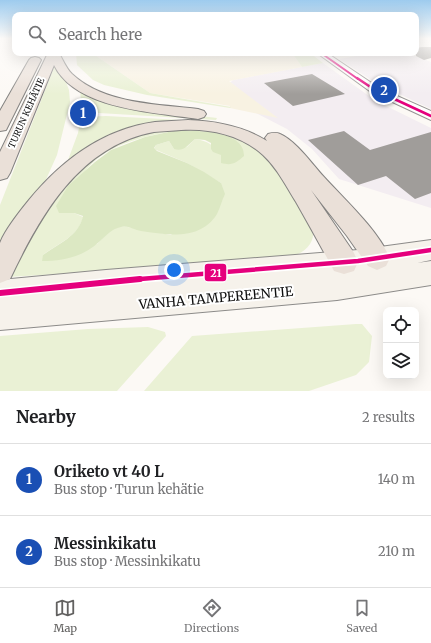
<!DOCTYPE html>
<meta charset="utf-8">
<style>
:root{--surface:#fff;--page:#f2f2f2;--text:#202124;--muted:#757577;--line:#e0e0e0;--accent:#626160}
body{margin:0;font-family:Merriweather,serif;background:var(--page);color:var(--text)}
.controls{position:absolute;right:12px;bottom:12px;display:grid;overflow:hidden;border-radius:8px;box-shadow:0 4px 16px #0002}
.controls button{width:36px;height:36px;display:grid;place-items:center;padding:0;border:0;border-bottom:1px solid var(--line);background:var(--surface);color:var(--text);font:20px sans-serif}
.you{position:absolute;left:174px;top:270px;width:14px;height:14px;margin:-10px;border:3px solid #fff;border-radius:50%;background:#1a73e8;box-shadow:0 0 0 6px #1a73e833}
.badge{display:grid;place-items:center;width:26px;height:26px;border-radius:50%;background:var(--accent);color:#fff;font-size:13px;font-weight:700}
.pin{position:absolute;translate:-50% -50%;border:2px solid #fff;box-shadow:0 1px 4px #0006}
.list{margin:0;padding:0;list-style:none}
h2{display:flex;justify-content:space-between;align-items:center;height:52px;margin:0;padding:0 16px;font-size:17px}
h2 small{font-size:13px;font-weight:400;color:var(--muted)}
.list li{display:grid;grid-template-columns:26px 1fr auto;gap:12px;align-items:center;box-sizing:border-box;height:72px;padding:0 16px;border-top:1px solid var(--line)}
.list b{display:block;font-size:15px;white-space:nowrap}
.list p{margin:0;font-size:13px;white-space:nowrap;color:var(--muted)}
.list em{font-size:13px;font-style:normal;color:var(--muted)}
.icon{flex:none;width:22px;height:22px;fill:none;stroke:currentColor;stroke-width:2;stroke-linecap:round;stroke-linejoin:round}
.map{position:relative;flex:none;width:431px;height:391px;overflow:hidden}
.search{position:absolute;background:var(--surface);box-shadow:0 4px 16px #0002;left:12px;right:12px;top:12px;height:44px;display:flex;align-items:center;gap:10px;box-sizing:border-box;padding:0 14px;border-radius:8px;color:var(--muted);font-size:15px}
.sheet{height:196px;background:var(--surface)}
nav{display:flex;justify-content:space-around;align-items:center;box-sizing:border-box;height:56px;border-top:1px solid var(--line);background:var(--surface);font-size:11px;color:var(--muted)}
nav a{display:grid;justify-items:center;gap:2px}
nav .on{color:var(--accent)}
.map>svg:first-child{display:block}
.industrial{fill:#f3edf1}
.farmland{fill:#f8f2e2}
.green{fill:#eaf1d5;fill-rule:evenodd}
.forest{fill:#dce8c3}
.building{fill:#a09d9a}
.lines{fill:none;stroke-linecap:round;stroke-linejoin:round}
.tertiary-casing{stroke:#969493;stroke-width:2}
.secondary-casing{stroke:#8c8b89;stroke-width:2}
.trunk-casing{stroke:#838280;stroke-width:2}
.tertiary{fill:#fffefe;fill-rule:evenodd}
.secondary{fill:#f6f2eb;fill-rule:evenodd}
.trunk{fill:#eae0d8;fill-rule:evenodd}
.bus-1-far3-casing{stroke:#fff;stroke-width:3.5}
.bus-1-far2-casing{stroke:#fff;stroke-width:4.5}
.bus-1-far1-casing{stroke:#fff;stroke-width:8}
.bus-1-casing{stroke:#fff;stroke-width:9}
.bus-1-far3{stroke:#e5007d;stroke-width:2}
.bus-1-far2{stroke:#e5007d;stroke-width:2.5}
.bus-1-far1{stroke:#e5007d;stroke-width:4.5}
.bus-1{stroke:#e5007d;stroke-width:6}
.labels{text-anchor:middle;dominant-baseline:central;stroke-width:4;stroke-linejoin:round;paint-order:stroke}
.far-street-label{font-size:9px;fill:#0f0f0f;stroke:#fff}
.near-street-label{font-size:13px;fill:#0f0f0f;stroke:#fff}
.line-badge{stroke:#fff;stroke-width:1.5}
.badge-label{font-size:11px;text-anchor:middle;font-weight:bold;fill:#fff}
</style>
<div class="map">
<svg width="431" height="391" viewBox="0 0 431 391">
<rect width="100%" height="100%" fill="#fcf9f5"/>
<!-- industrial -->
<path class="industrial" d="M374,53H407L431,62V109L376,83L339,59Z
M323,63L376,101L431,128V208L339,179L312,149L287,129L252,111L212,100L233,80Z"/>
<!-- farmland -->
<path class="farmland" d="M92,53H292L302,67L229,81L278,118L230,108V106L150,93Z"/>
<!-- green -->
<path class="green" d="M76,53H92L150,93L231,107L230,108L147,95L104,85L93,80L77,65Z
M292,53H310L323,63L302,67Z
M55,65L66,82L69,90L70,102L57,155L44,184L0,253V205Z
M80,90L151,110L217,118L216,120L82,112Z
M106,116L182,120L160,123L69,161L68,160L78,133L81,117Z
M195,127L236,136L269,157L313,229C316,250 294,257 278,261L8,277L21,244L70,172L131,135ZM178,130L202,131L224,135L221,163L222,155C213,145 208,141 195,139L187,147L174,149L169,141L156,145L154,149L187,163L221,183L171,235L122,226L112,229L97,244L43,255C58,243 79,236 83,217L74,213H59C67,200 74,186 83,174C104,144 145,136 178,130Z
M356,324H362L372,336L369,362L356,375L309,391H144L192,336Z
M148,327L165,332L166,336L117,391H0V336L88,329Z"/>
<!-- forest -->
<path class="forest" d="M178,130C197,131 245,130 244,156C236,163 232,166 221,163V155L213,152L211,149V143L205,140L195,139C188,145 184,152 174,149L169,141L156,145L154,148L157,151L187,163L204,172L221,183L225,194C222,200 220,208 217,214C200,241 168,235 141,231C135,230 127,225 121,227C111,229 106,236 99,242C83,257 63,261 42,261L43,255C58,244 79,236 83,216L74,213H59L56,206L68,186L95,162L111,150L145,137Z"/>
<!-- building -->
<path class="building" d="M422,47H431V58L424,60L416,56V48Z
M312,74L345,94L293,106L264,83Z
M344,131L370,150L431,132V193L415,199L386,176L358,185L308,140Z"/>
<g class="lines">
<defs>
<path id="tertiary" d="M317,53H327L379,88L431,111V120L371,92Z"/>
<path id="secondary" d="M431,240V260L417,263L431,261V285L337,300L0,330V280L106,270L358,250Z"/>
<path id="trunk" d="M48,53H59C63,60 66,68 72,74C104,104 157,104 198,109L204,111L206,114L204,117L198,119C154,112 76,110 54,65L10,173L7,178L0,180V152Z
M35,57L39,58L41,60L6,130L0,131V111L29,60L31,58Z
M188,120C216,121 243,126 267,141L265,138L268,134C272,133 276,132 280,134C296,141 312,164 324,177C346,201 377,229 390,258L386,266L377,270L368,266L347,236L311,190L354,253L358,262L354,271L344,274L334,271C322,248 309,225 296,202C286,186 277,168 263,155C241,135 210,128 181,130C173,131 163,131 154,132C79,146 40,216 10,279L0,283C0,272 0,252 0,243C5,230 20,211 29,200C61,161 103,129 155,122C166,121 177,121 188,120Z"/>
</defs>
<!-- tertiary casing -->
<use href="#tertiary" class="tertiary-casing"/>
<!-- secondary casing -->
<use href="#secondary" class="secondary-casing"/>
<!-- trunk casing -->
<use href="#trunk" class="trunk-casing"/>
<!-- tertiary -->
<use href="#tertiary" class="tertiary"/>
<!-- secondary -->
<use href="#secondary" class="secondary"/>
<!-- trunk -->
<use href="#trunk" class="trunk"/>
<defs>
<path id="bus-1-far3" d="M321,53L358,79"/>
<path id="bus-1-far2" d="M357,78L375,90L431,116"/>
<path id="bus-1-far1" d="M128,280L358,261L431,250"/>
<path id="bus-1" d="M0,293L140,279"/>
</defs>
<!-- bus-1-far3 casing -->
<use href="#bus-1-far3" class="bus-1-far3-casing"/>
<!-- bus-1-far2 casing -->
<use href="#bus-1-far2" class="bus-1-far2-casing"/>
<!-- bus-1-far1 casing -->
<use href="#bus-1-far1" class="bus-1-far1-casing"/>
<!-- bus-1 casing -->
<use href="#bus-1" class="bus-1-casing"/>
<!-- bus-1-far3 -->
<use href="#bus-1-far3" class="bus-1-far3"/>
<!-- bus-1-far2 -->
<use href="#bus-1-far2" class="bus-1-far2"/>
<!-- bus-1-far1 -->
<use href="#bus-1-far1" class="bus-1-far1"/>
<!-- bus-1 -->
<use href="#bus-1" class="bus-1"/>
</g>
<!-- sky -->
<linearGradient id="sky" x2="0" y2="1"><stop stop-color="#9dcbee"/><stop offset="0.41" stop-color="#fefcfa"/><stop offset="1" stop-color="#fefcfa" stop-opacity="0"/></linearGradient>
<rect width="431" height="94" fill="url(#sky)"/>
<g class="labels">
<!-- far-street labels -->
<g class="far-street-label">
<text transform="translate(26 113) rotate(-66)">TURUN KEHÄTIE</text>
</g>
<!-- near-street labels -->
<g class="near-street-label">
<text transform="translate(216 298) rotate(-5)">VANHA TAMPEREENTIE</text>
</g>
</g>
<rect class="line-badge" x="204" y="263" width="23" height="19" rx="4" fill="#e5007d"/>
<g class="badge-label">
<text x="216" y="277">21</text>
</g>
</svg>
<div class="controls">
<button><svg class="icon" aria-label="locate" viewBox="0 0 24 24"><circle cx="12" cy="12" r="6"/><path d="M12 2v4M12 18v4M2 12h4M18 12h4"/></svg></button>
<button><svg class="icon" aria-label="layers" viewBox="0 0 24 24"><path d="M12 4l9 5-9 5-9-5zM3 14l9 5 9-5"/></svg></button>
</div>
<div class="you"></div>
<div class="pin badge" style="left:83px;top:113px;background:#1a4fb4">1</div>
<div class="pin badge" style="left:384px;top:90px;background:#1a4fb4">2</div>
<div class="search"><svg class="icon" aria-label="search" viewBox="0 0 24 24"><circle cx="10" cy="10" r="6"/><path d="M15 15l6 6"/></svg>Search here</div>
</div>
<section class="sheet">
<h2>Nearby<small>2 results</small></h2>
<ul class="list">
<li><span class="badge" style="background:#1a4fb4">1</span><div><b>Oriketo vt 40 L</b><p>Bus stop · Turun kehätie</p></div><em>140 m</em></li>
<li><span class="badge" style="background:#1a4fb4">2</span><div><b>Messinkikatu</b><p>Bus stop · Messinkikatu</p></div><em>210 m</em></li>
</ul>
</section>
<nav>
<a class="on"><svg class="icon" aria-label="map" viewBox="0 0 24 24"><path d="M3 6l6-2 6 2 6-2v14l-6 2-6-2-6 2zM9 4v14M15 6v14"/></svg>Map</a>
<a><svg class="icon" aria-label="directions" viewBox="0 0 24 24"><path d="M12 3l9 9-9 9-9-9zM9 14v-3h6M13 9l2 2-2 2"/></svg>Directions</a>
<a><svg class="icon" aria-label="saved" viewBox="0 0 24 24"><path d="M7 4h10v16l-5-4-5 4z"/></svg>Saved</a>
</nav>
